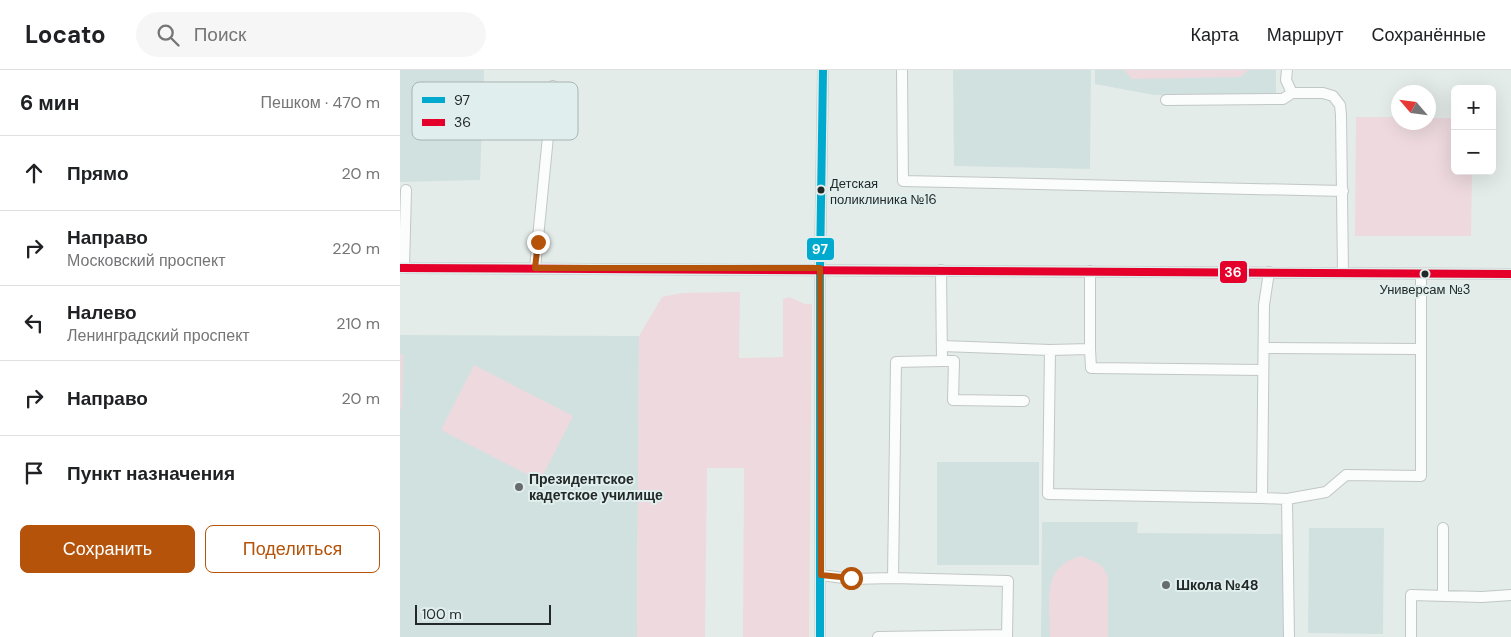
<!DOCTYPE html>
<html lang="ru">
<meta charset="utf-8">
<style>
:root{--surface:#fff;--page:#f6f6f6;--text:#202124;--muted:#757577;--line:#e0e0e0;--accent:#b45309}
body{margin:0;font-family:"DM Sans",sans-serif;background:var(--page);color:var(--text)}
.controls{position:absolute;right:15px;top:15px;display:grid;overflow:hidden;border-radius:8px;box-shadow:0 5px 20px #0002}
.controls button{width:45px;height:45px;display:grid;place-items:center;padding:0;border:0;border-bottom:1px solid var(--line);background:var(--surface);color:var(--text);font:25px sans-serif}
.compass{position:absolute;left:991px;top:15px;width:45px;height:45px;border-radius:50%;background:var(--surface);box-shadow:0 5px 20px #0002;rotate:298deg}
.scale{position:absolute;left:15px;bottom:12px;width:136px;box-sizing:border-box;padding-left:5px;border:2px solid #232928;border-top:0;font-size:14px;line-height:18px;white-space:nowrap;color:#232928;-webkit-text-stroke:4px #e0efed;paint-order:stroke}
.stop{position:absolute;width:15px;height:15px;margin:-11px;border:4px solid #b45309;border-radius:50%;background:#fff}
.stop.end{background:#b45309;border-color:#fff;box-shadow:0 1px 5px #0008}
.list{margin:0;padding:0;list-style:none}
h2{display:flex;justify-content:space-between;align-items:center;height:65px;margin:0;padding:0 20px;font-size:21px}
h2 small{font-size:16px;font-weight:400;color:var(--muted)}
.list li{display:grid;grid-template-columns:32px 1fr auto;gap:15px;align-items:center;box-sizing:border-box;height:75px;padding:0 20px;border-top:1px solid var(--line)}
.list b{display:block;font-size:19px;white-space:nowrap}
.list p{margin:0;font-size:16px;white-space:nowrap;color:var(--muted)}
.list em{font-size:16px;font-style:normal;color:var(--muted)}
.actions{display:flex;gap:10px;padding:15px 20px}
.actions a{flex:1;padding:11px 0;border:1px solid var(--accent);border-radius:8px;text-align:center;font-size:18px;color:var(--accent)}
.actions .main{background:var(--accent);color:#fff}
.icon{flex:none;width:28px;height:28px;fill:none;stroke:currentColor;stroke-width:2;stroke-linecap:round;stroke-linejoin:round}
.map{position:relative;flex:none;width:1111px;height:567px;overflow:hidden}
header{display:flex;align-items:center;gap:30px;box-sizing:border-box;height:70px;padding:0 25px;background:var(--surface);border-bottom:1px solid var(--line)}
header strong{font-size:24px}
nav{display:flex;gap:28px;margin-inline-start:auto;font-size:18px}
.search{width:350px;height:45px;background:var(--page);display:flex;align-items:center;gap:12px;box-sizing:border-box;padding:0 18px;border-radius:28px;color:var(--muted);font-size:19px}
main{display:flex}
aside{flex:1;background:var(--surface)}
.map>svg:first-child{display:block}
.built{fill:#d1e1df}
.green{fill:#edd9de}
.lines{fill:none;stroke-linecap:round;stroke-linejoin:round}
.minor-casing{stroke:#c1c7c6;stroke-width:12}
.minor{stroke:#fbfcfc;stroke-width:10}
.bus-1-casing{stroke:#e0efed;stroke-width:11}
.bus-2-casing{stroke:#e0efed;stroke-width:11}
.bus-1{stroke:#00a9ce;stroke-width:8}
.bus-2{stroke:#e4002b;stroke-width:8}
.route{stroke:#b45309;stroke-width:6}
.bus-dot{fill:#232928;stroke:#e0efed;stroke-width:2}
.poi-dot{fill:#676d6c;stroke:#e0efed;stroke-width:2}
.labels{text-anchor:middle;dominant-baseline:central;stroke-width:4;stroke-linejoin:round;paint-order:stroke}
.bus-label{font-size:13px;fill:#232928;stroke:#e0efed;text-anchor:start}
.poi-label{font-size:14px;font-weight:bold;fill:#232928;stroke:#e0efed;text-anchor:start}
.key{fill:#e0efed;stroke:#a7b4b2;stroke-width:1}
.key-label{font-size:14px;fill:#232928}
.line-badge{stroke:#e0efed;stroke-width:2}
.badge-label{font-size:14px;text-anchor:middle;font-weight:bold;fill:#fff}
</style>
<header>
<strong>Locato</strong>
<div class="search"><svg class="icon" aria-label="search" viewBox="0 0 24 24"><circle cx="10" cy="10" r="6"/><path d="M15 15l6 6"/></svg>Поиск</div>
<nav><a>Карта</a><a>Маршрут</a><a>Сохранённые</a></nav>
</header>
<main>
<aside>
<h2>6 мин<small>Пешком · 470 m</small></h2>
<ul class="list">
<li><svg class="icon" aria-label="ahead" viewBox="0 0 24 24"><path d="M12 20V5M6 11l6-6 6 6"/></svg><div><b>Прямо</b></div><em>20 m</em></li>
<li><svg class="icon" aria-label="right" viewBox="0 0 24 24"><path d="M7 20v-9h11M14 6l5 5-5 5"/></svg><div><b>Направо</b><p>Московский проспект</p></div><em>220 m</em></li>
<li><svg class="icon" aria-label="left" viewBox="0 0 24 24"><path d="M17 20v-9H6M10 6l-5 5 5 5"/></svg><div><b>Налево</b><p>Ленинградский проспект</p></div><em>210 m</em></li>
<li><svg class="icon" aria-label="right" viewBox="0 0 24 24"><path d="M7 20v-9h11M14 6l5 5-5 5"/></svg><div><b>Направо</b></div><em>20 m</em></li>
<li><svg class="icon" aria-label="arrive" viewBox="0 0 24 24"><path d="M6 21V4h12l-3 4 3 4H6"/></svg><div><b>Пункт назначения</b></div></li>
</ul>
<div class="actions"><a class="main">Сохранить</a><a>Поделиться</a></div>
</aside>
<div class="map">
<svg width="1111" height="567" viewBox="0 0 1111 567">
<rect width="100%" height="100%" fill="#e4ecea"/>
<!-- built -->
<path class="built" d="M0,0H84L80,110L0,112Z
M553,0H691L690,99L554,96Z
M695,0H876V26L754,25L695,14Z
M0,265L239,266L237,567H0Z
M537,392H639V495H537Z
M642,452H738L737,463L891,464L889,567H641Z
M909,458H984L983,564L908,563Z"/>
<!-- green -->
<path class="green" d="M724,0H848L841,7L732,9Z
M956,47H998V52H1028L1029,48H1055V101H1072L1071,166H955Z
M340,222L339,288L383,287V229L389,227L405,234H412L409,567H343L344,398H307L305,567H237L239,266L262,227L282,223Z
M0,284H3L2,339H0Z
M74,295L173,346L140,411L41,360Z
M682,486L701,495L708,506V567H650C650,534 640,495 682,486Z"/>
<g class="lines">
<defs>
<path id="minor" d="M502,0L503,111L943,121
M887,0L886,10L892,23
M766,30L883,29L892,23H923L933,26L940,35L941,45L943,203
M0,198L1111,204
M4,198L6,120
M135,198L153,16
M541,200L542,291L496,292L493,508L608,511L607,567
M690,201V279L650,280L648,424L862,428
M869,202L864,235L862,428L887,429L889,567
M542,276L650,280
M864,278L1020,279
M690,279L691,298L863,300
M542,291H554L553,330L624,331
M887,429L926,422L946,405L1021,406V204
M421,505L451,509L493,508
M1043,525V458
M420,567V198L423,0
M478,567L607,565
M1011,567V525L1082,527L1111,525"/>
</defs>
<!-- minor casing -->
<use href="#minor" class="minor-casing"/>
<!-- minor -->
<use href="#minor" class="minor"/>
<defs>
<path id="bus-1" d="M420,567V198L423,0"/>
<path id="bus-2" d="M0,198L1111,204"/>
</defs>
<!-- bus-1 casing -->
<use href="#bus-1" class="bus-1-casing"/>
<!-- bus-2 casing -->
<use href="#bus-2" class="bus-2-casing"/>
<!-- bus-1 -->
<use href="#bus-1" class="bus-1"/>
<!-- bus-2 -->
<use href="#bus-2" class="bus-2"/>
</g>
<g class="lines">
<!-- route -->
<path class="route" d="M138,172L135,198H420L421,505L451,508"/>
</g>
<!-- markers -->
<g class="bus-dot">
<circle cx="421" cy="120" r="4.5"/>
<circle cx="1025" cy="204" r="4.5"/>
</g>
<g class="poi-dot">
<circle cx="119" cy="417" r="5"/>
<circle cx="766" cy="515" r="5"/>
</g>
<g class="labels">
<!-- bus labels -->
<g class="bus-label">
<text x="430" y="113">Детская<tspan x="430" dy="16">поликлиника №16</tspan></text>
<text x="1025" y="219" text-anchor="middle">Универсам №3</text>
</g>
<!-- poi labels -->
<g class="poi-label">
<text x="129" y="409">Президентское<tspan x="129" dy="16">кадетское училище</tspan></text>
<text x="776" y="515">Школа №48</text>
</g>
</g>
<!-- legend -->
<rect x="12" y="12" width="166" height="58" rx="8" class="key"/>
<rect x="22" y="27" width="23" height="6" fill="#00a9ce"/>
<rect x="22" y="49" width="23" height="7" fill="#e4002b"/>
<g class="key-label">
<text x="54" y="35">97</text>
<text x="54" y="57">36</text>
</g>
<g class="line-badge">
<rect x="406" y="167" width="29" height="24" rx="5" fill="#00a9ce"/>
<rect x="819" y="190" width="29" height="24" rx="5" fill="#e4002b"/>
</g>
<g class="badge-label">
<text x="420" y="184">97</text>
<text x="833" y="207">36</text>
</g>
</svg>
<div class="controls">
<button>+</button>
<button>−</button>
</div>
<svg class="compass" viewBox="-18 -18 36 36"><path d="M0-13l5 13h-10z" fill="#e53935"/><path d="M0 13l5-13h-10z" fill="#757577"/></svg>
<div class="scale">100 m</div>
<div class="stop" style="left:451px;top:508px"></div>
<div class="stop end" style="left:138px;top:172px"></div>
</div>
</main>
